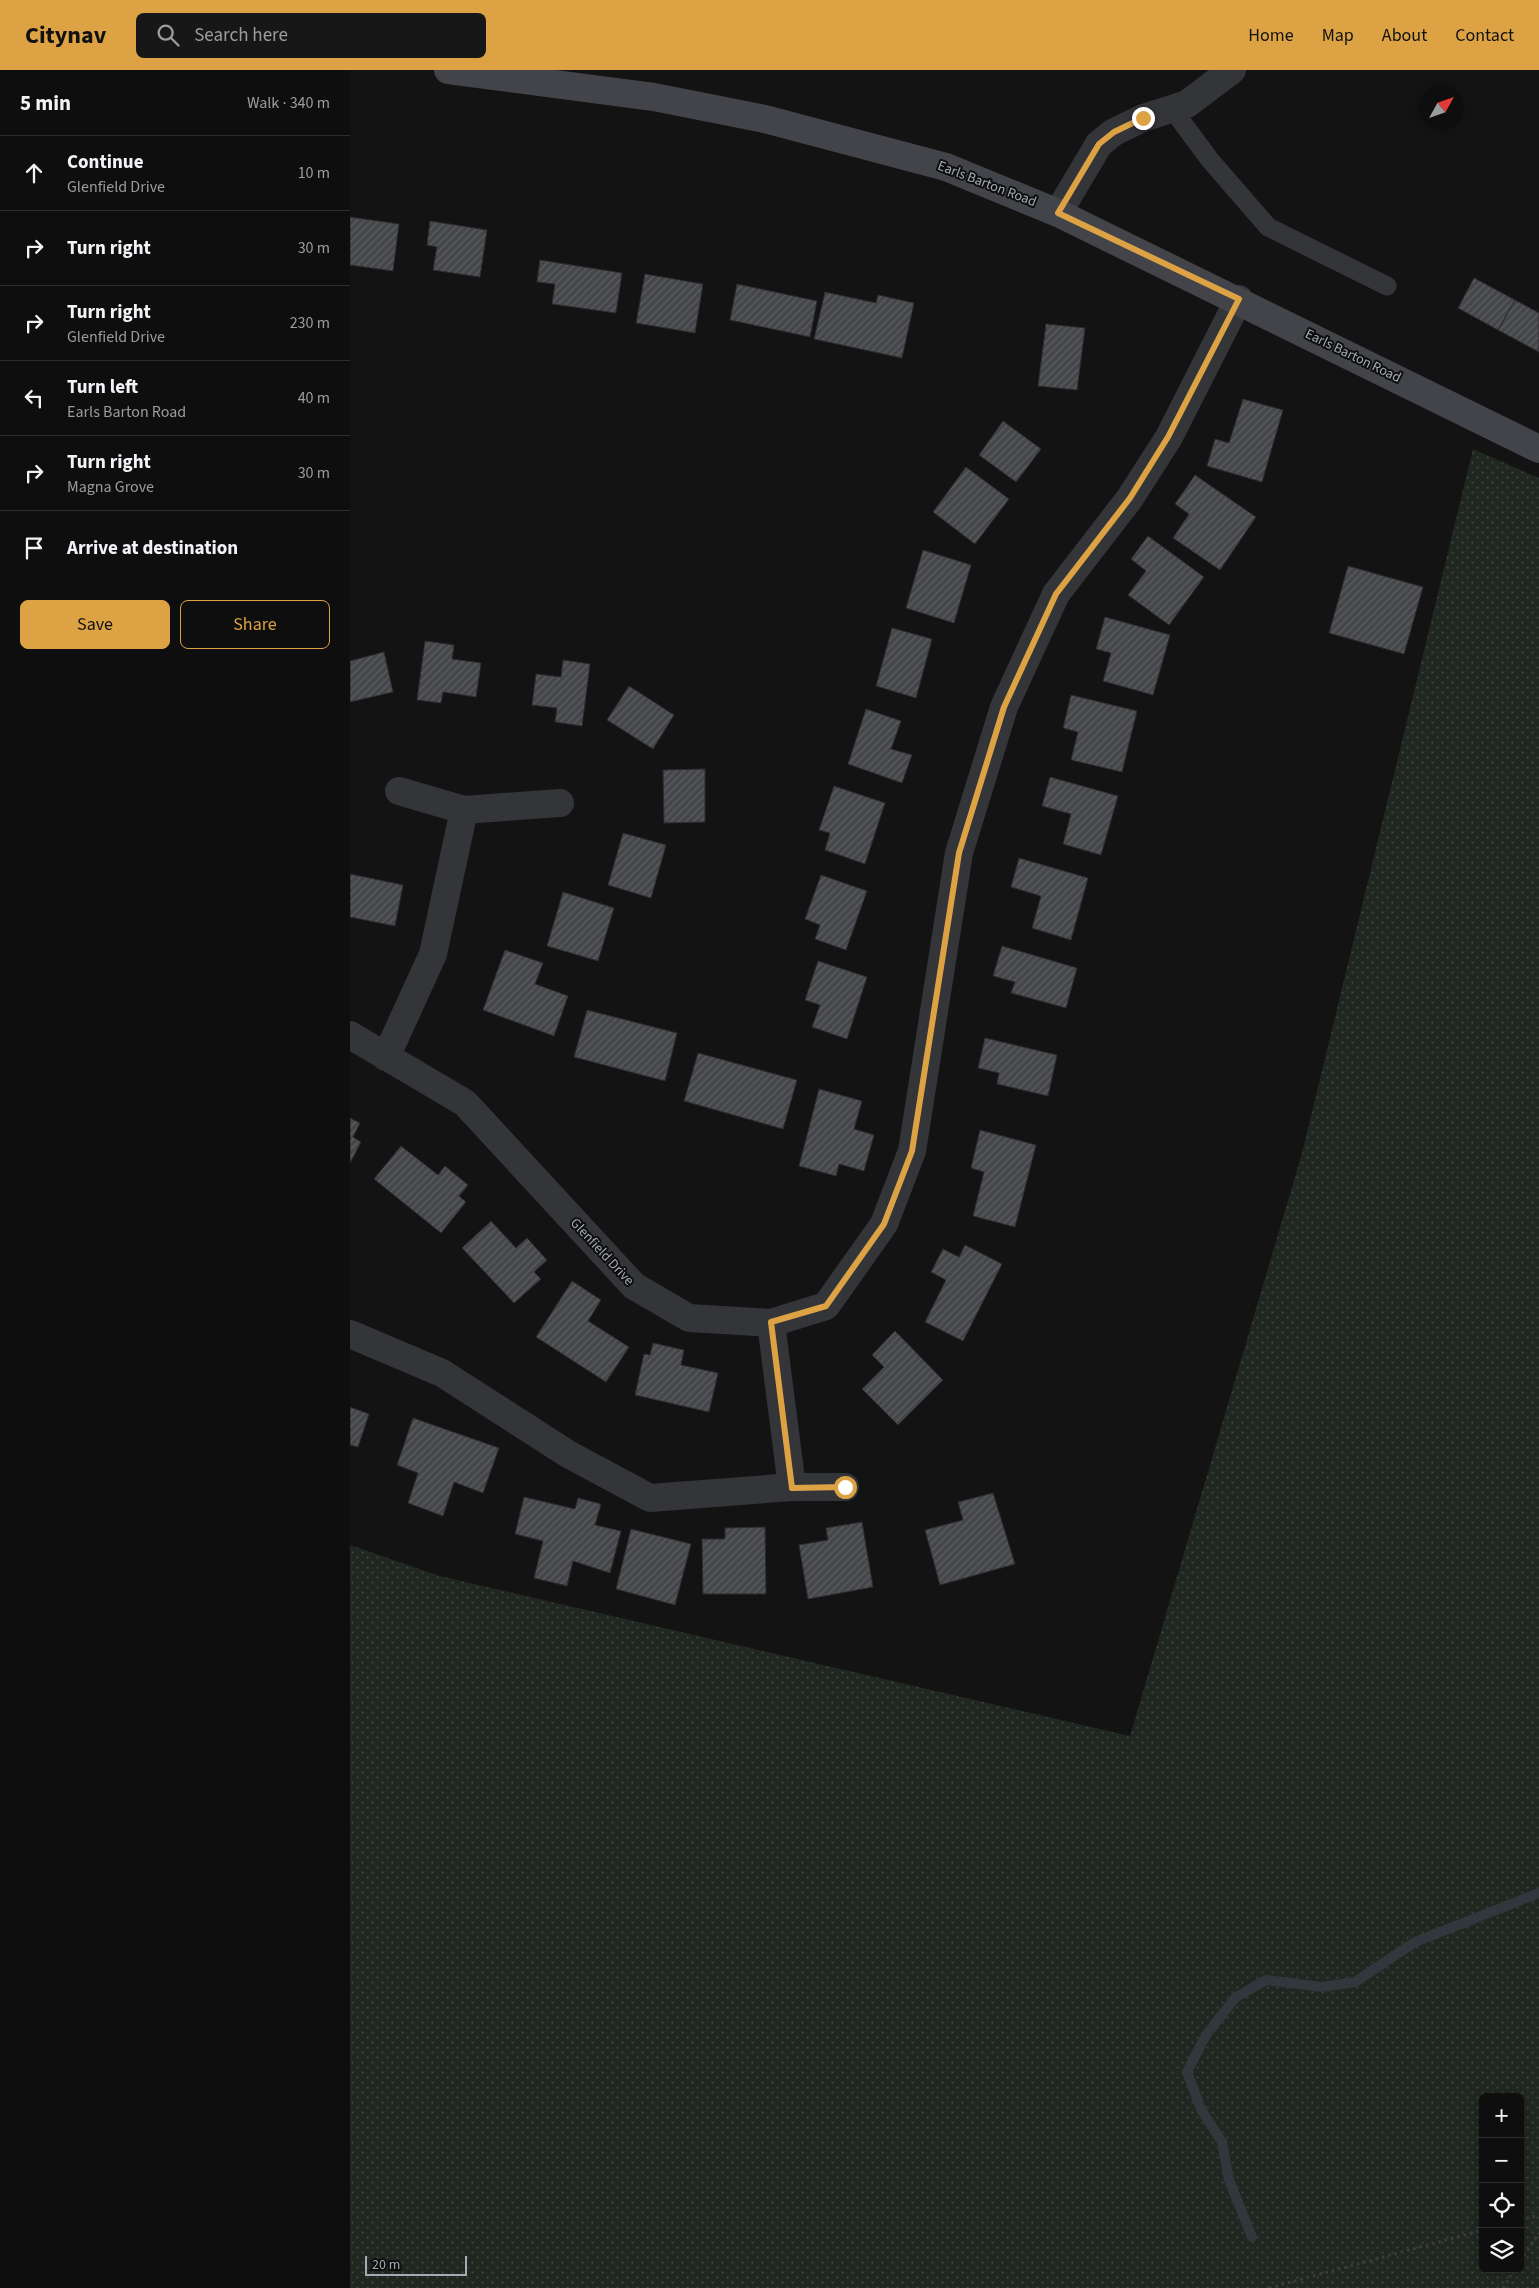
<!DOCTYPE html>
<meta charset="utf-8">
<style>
:root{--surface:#0e0e0f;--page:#171718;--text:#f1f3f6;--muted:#9b9c9e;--line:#2e2e2f;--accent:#dca244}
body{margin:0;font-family:"Source Sans 3",sans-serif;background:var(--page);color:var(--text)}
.controls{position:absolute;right:15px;bottom:15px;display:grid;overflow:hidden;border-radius:8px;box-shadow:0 2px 8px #0003}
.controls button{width:45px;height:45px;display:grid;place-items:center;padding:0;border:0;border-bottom:1px solid var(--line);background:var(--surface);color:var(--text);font:25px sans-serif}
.compass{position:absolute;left:1069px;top:15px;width:45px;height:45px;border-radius:50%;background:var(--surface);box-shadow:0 2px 8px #0003;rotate:50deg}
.scale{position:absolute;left:15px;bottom:12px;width:102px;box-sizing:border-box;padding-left:5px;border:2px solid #a6abb3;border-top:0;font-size:14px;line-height:18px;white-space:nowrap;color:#a6abb3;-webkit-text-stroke:4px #0e0e0f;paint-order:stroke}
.stop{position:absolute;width:15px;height:15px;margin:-11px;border:4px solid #dca244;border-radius:50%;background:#fff}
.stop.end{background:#dca244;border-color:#fff;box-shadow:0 1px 5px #0008}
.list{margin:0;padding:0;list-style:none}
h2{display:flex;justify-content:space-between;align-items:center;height:65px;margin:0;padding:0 20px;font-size:21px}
h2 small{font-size:16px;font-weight:400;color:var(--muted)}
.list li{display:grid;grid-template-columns:32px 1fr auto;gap:15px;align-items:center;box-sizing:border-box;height:75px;padding:0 20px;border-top:1px solid var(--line)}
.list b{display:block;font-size:19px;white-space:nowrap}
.list p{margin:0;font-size:16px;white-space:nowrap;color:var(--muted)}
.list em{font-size:16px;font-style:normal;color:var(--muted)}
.actions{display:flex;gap:10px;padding:15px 20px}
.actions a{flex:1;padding:11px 0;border:1px solid var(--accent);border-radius:8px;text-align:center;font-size:18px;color:var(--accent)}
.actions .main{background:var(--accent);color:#111}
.icon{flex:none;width:28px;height:28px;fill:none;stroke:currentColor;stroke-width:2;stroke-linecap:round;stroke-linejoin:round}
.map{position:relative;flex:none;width:1189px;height:2218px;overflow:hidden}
header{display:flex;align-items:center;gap:30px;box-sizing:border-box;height:70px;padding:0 25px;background:var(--accent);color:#111}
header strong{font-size:24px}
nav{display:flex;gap:28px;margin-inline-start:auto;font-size:18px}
.search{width:350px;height:45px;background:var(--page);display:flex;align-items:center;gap:12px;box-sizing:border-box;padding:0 18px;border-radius:8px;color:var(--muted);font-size:19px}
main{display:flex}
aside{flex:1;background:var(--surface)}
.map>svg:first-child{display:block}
.grass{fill:url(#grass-dots);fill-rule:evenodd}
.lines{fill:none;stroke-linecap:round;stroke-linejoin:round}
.stream{stroke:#30383d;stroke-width:10}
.building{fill:url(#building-hatch);stroke:#2d2d30}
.path{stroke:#3b3c40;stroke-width:3;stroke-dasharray:2.5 4;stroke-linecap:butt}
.service{stroke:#343539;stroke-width:19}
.minor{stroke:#343539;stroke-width:28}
.secondary{stroke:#434449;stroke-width:28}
.route{stroke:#dca244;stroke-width:6}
.labels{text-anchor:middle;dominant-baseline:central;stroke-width:4;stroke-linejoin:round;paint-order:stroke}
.street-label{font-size:14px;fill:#a6abb3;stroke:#0e0e0f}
</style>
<header>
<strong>Citynav</strong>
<div class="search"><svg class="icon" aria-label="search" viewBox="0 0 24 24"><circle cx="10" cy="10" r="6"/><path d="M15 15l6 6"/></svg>Search here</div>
<nav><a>Home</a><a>Map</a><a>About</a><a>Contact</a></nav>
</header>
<main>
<aside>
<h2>5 min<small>Walk · 340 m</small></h2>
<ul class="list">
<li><svg class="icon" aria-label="ahead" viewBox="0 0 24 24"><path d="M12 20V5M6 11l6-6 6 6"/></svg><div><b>Continue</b><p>Glenfield Drive</p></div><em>10 m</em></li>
<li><svg class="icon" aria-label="right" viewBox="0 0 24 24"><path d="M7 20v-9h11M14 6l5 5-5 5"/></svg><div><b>Turn right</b></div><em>30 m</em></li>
<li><svg class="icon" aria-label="right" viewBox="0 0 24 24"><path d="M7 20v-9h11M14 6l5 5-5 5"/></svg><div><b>Turn right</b><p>Glenfield Drive</p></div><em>230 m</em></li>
<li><svg class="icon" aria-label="left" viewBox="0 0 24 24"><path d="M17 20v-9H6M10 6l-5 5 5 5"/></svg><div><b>Turn left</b><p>Earls Barton Road</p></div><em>40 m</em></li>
<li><svg class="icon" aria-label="right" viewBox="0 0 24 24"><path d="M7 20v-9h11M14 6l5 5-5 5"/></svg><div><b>Turn right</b><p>Magna Grove</p></div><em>30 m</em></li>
<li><svg class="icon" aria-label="arrive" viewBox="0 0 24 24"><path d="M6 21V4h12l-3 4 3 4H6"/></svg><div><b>Arrive at destination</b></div></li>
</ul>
<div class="actions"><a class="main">Save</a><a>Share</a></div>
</aside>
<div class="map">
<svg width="1189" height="2218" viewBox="0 0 1189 2218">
<defs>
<pattern id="grass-dots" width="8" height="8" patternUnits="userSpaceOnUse" patternTransform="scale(1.25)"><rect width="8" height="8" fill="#202620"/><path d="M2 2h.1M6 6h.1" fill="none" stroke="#3d433e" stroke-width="1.8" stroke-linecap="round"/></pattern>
<pattern id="building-hatch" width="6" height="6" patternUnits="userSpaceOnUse" patternTransform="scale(1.25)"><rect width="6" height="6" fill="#454649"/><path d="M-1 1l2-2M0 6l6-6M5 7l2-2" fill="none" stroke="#5d5e61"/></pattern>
</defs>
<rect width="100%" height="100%" fill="#131314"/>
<!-- grass -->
<path class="grass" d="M1123,379L1189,408V2218H0V1475L90,1506L780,1666L952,1083ZM1133,2027H1170V2199H1133Z"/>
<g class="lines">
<!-- stream -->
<path class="stream" d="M902,2167L879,2110L872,2072L852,2041L837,2002L856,1965L885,1928L916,1910L972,1917L1005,1912L1065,1872L1189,1823"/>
</g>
<!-- building -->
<path class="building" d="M0,147L49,154L43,201L0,195Z
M80,151L137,160L130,207L83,200L87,177L77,175Z
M190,190L272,203L266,243L202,234L205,214L187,212Z
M295,204L353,214L345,263L286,253Z
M1124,208L1165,230L1148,260L1108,238Z
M387,214L467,231L460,267L380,250Z
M475,222L526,233L528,225L564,233L552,288L464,269Z
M1165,230L1189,243V282L1148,260Z
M696,254L735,258L727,320L688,316Z
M893,329L933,340L912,412L857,396L865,369L879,373Z
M653,351L691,379L666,412L629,385Z
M616,397L659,429L625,474L583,442Z
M845,405L906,447L870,500L823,468L839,444L825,434Z
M798,466L854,507L819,555L778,525L796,501L781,489Z
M573,480L621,495L604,553L556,538Z
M998,496L1073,517L1054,584L979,563Z
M755,547L820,565L803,625L753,611L761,583L746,579Z
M542,558L582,569L566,628L526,616Z
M75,571L104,575L102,589L131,593L126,627L93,622L91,633L67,630Z
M34,582L43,622L0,632V591Z
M213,590L240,594L232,656L205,652L207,638L182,635L186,604L211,607Z
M279,616L324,645L303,679L257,650Z
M721,625L787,641L772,702L721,690L728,662L713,658Z
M516,639L551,651L541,679L562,685L552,713L498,694Z
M355,699V752L314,753L313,700Z
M700,707L768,726L751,785L713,774L721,744L692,736Z
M484,716L535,733L515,794L475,780L480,763L469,760Z
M273,763L316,775L301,828L258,815Z
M669,788L738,808L721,870L682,858L691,826L661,817Z
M0,804L53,815L45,856L0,847Z
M471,805L517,821L496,880L465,869L470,855L455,849Z
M213,822L264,838L248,891L197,876Z
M652,876L727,898L716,938L661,923L665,912L643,906Z
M155,880L193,893L185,914L218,926L204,966L133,940Z
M468,891L517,907L497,969L462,957L470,935L455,930Z
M237,940L327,963L315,1011L224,987Z
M635,968L707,985L698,1026L647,1014L649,1003L628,998Z
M348,983L447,1010L433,1059L334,1031Z
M469,1019L512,1031L504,1059L524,1065L514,1101L489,1094L486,1106L449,1096Z
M0,1048L10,1053L3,1067L11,1072L0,1093Z
M630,1060L686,1075L665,1157L623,1146L634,1102L621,1098Z
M51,1076L88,1105L95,1096L118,1115L109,1126L116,1132L91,1163L24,1109Z
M141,1151L166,1178L177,1168L197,1190L184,1202L191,1209L164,1233L112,1178Z
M615,1175L652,1194L613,1271L575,1252L596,1210L581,1202L593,1179L609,1187Z
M222,1211L251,1230L238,1251L279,1277L256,1312L186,1267Z
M545,1261L593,1310L548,1355L512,1319L534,1297L522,1285Z
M303,1273L334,1280L331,1295L368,1303L359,1342L285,1325L294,1284L300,1285Z
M0,1337L19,1344L8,1377L0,1375Z
M63,1348L149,1378L133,1423L104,1412L93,1446L58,1433L68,1403L47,1395Z
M643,1423L665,1494L590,1515L575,1460L613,1450L608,1432Z
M174,1427L225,1439L228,1428L251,1434L245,1455L271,1461L260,1503L223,1491L217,1516L184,1508L193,1471L165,1464Z
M512,1452L523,1517L458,1529L449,1475L478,1470L476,1458Z
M415,1457L416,1524H353L352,1469H375V1458Z
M281,1459L341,1474L325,1535L266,1519Z"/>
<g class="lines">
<!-- path -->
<path class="path" d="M1170,2150L1189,2145
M1170,2191L1189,2163
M919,2218L1133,2160
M1153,2218L1165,2199"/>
<!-- service -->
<path class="service" d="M823,40L860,90L918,157L1037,216"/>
<!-- minor -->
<path class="minor" d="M708,143L749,74L764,62L793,48L837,34L882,0
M49,721L114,740L210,733
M0,965L115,1033L284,1216L339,1248L421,1253L476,1236L534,1154L562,1081L609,783L654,637L706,524L780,428L819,367L889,229
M36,987L83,884L114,740
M421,1253L442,1417
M0,1264L92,1303L218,1384L300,1428L442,1417H495"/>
<!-- secondary -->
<path class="secondary" d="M98,0L304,27L415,49L596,97L708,143L1189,379"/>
</g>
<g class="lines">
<!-- route -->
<path class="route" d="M495,1417L442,1418L421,1252L476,1236L534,1154L562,1081L609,783L654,637L706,524L780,428L818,367L889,229L708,143L749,74L764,62L793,48"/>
</g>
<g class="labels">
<!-- street labels -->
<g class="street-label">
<text transform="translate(637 114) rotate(21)">Earls Barton Road</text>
<text transform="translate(1003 286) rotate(26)">Earls Barton Road</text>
<text transform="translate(252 1182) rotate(47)">Glenfield Drive</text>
</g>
</g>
</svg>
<div class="controls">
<button>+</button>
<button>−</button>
<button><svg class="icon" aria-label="locate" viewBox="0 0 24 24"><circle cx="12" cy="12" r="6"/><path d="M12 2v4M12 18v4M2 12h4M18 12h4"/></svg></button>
<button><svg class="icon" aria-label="layers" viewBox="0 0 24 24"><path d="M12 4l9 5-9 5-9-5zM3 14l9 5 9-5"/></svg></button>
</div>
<svg class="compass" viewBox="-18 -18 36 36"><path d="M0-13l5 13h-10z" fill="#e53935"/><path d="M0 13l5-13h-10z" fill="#9b9c9e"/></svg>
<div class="scale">20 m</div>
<div class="stop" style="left:495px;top:1417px"></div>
<div class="stop end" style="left:793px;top:48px"></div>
</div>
</main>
